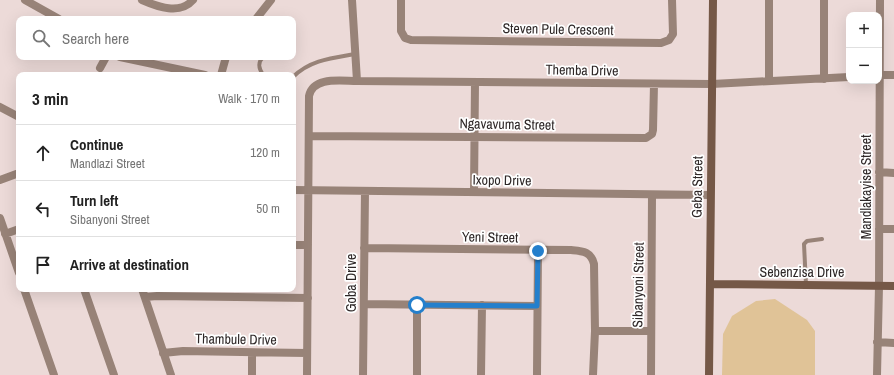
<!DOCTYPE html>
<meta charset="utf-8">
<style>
:root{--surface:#fff;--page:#f2f2f2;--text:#222;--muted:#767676;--line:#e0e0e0}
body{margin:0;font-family:"Archivo Narrow",sans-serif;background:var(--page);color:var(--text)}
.controls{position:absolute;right:12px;top:12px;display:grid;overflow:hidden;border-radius:8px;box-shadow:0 4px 16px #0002}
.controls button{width:36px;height:36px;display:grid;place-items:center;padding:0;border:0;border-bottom:1px solid var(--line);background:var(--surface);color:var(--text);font:20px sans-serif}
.stop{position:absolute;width:12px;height:12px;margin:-9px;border:3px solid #247fcc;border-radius:50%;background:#fff}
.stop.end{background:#247fcc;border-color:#fff;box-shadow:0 1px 4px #0008}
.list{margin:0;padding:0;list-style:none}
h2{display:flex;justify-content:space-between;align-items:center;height:52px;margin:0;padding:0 16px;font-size:17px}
h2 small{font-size:13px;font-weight:400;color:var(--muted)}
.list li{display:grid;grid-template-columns:26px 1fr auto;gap:12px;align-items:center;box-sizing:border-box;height:56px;padding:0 16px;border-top:1px solid var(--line)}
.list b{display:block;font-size:15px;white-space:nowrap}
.list p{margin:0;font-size:13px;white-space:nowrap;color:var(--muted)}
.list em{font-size:13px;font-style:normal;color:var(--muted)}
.icon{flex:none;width:22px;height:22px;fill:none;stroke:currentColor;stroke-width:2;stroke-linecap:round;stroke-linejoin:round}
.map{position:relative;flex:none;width:894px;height:375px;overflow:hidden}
.search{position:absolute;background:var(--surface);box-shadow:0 4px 16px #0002;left:16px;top:16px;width:280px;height:44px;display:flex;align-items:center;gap:10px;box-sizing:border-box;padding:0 14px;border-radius:8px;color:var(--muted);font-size:15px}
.panel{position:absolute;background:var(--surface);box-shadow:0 4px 16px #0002;left:16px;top:72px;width:280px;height:220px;border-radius:8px}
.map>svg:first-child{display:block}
.green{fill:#e0c397}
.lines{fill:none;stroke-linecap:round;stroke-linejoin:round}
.lane{stroke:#988378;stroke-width:4}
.street{stroke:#988378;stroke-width:8}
.secondary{stroke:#755847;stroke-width:8}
.route{stroke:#247fcc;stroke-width:5}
.labels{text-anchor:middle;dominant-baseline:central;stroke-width:3.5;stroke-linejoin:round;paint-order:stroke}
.street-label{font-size:14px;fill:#2e2727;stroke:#fff}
</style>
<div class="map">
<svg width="894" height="375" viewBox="0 0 894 375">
<rect width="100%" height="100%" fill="#ecdad8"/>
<!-- green -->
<path class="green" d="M775,299L807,320L815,331V375H722L723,334L732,316L756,301Z"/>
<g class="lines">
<!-- lane -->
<path class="lane" d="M263,57C257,63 259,69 263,75
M293,77C310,60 332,58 355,54
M806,285L804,244L807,241L822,239"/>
<!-- street -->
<path class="street" d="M25,0L59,19
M142,0C158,7 180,15 193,0
M352,0L357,81
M401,0V31L405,38L411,40L661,43L669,40L673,34L672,0
M256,19L271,0
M120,57L205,75
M100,68L106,57
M221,75L226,57
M879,75H894
M824,79V0
M769,81V0
M0,107L19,117
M310,136L646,138L652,134L653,130L654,84
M879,172L894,173
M0,180L19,173
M293,190L710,195
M474,192L475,82
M0,218L19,273
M879,229H894
M5,234L19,229
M293,245H308
M364,248L571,250C582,251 591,251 594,264L595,331L593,375
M24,289L54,375
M84,289L114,375
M142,289L171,375
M145,297L157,296L308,298
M364,304L537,306
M417,305V375
M595,331H651
M877,342L894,343
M163,353L183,351L307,353
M252,353V375
M307,375L309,96C313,76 341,81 357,81L712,84L849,77
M363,375L365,191
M481,375L482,305
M537,375L538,251
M651,375L652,195
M877,375L879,286L880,0"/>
<!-- secondary -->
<path class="secondary" d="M710,284L894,286
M709,375L713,0"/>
</g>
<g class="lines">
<!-- route -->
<path class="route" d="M417,305L537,306L538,251"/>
</g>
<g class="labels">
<!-- street labels -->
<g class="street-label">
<text transform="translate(558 29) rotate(1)">Steven Pule Crescent</text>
<text transform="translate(582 70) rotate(1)">Themba Drive</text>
<text transform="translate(507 124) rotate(1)">Ngavavuma Street</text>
<text transform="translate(502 180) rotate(1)">Ixopo Drive</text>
<text transform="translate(697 187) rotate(-89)">Geba Street</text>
<text transform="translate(866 187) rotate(-90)">Mandlakayise Street</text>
<text transform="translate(490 237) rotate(1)">Yeni Street</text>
<text x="802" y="272">Sebenzisa Drive</text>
<text transform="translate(351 283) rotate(-90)">Goba Drive</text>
<text transform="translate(638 285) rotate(-89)">Sibanyoni Street</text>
<text transform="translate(236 339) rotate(1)">Thambule Drive</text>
</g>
</g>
</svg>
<div class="controls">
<button>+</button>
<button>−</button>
</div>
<div class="stop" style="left:417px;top:305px"></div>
<div class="stop end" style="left:538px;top:251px"></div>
<div class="search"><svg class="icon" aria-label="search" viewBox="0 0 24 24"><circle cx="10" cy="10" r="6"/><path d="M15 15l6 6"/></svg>Search here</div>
<section class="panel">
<h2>3 min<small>Walk · 170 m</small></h2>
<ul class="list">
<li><svg class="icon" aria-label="ahead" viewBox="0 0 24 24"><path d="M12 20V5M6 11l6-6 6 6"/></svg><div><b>Continue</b><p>Mandlazi Street</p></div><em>120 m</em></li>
<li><svg class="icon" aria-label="left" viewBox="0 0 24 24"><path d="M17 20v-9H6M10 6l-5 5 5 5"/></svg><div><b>Turn left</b><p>Sibanyoni Street</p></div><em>50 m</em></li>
<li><svg class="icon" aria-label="arrive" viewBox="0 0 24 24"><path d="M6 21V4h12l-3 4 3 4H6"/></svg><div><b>Arrive at destination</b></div></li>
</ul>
</section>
</div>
